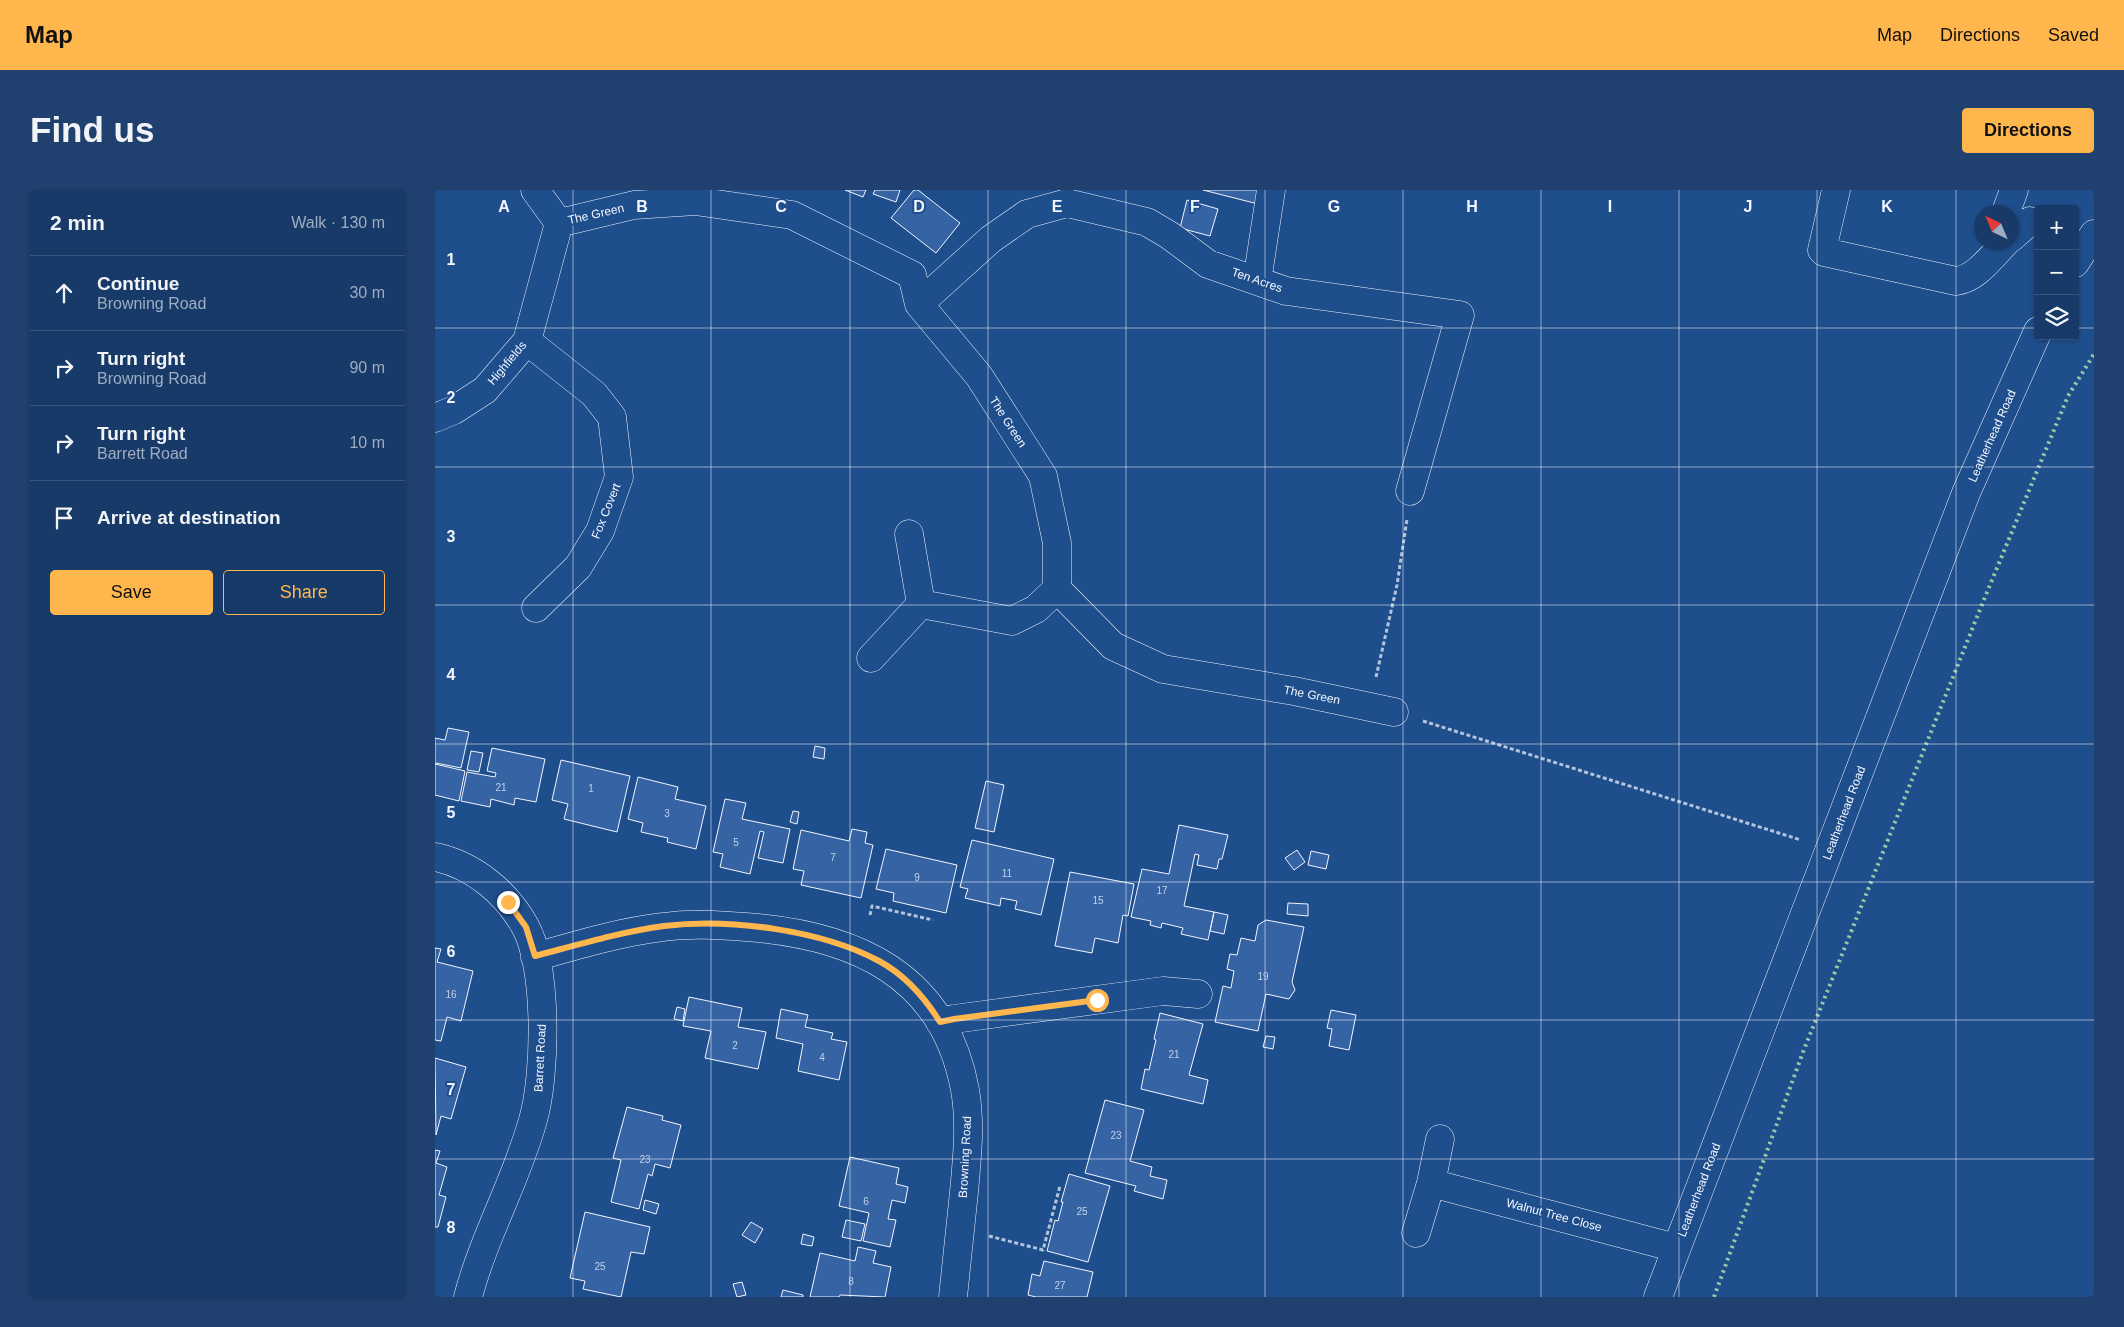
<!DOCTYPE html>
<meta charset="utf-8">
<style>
:root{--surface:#173a69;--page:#20416f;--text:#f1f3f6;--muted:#9eadc0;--line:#36547d;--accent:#ffb74d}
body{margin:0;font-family:Arial,sans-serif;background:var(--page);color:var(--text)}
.controls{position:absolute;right:15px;top:15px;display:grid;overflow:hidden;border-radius:5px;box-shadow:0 1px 4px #0004}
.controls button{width:45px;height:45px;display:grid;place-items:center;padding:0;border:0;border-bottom:1px solid var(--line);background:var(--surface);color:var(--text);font:25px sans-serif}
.compass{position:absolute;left:1539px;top:15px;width:45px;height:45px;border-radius:50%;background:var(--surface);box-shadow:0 1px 4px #0004;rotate:316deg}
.stop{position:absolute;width:15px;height:15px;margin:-11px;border:4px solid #ffb74d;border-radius:50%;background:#fff}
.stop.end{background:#ffb74d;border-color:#fff;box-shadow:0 1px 5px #0008}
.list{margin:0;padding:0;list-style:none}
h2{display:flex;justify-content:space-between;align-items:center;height:65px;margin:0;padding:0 20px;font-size:21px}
h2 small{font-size:16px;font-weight:400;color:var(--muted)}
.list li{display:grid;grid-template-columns:32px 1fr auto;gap:15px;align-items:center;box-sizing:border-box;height:75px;padding:0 20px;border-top:1px solid var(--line)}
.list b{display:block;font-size:19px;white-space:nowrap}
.list p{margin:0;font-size:16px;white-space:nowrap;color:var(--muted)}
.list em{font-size:16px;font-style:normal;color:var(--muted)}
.actions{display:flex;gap:10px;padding:15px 20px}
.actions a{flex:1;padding:11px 0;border:1px solid var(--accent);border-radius:5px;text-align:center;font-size:18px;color:var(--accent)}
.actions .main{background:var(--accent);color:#111}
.icon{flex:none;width:28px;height:28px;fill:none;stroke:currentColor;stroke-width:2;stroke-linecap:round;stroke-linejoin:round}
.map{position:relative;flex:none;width:1659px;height:1107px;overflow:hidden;border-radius:5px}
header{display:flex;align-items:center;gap:30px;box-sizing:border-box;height:70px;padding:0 25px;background:var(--accent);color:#111}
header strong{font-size:24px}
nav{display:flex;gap:28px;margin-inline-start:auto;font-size:18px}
.intro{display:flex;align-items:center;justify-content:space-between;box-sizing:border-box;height:120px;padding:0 30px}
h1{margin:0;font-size:35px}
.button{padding:12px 22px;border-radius:5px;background:var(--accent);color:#111;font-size:18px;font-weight:700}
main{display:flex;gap:30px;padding:0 30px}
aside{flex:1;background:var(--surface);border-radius:5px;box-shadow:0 1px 4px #0004}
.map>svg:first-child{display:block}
.building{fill:#3563a3;stroke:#f2f6ff}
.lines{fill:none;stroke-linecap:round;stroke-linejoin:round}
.minor-casing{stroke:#f2f6ff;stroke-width:29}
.primary-casing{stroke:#f2f6ff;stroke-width:29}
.path{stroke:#b3c4dc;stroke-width:3;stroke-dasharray:4 2.5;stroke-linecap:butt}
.minor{stroke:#1f4e8c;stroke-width:28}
.primary{stroke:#1f4e8c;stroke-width:28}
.hedge{stroke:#97c8a6;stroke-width:4;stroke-dasharray:2.5 4;stroke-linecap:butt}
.route{stroke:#ffb74d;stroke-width:6}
.grid{fill:none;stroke:#f2f6ff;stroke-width:1;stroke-opacity:0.55}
.labels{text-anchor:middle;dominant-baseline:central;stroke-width:4;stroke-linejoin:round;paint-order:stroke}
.number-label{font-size:10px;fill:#c3d1e8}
.street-label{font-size:12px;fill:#f2f6ff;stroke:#1f4e8c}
.grid-label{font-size:16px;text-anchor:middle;font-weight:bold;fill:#f2f6ff;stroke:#1f4e8c;stroke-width:4;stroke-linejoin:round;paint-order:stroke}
</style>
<header>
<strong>Map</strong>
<nav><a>Map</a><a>Directions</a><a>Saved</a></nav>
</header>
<div class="intro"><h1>Find us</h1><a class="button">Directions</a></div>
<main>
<aside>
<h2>2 min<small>Walk · 130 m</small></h2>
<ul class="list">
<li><svg class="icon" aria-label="ahead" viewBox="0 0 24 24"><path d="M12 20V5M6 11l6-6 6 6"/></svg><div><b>Continue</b><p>Browning Road</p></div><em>30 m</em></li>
<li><svg class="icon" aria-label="right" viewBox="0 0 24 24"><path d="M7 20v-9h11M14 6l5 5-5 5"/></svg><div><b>Turn right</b><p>Browning Road</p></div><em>90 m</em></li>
<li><svg class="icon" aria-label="right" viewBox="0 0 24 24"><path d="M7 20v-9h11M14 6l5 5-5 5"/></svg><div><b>Turn right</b><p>Barrett Road</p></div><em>10 m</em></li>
<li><svg class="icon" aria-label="arrive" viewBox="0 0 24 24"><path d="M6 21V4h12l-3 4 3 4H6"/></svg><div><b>Arrive at destination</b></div></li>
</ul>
<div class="actions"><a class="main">Save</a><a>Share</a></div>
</aside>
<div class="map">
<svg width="1659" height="1107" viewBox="0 0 1659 1107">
<rect width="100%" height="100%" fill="#1f4e8c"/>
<!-- building -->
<path class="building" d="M410,0H431L428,7Z
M440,0H465L461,12L438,4Z
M479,0H483L525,33L501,63L456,28Z
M768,0H827L823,14Z
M752,10L783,19L775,46L745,38Z
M13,538L34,542L26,578L1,573L0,574L30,581L24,611L0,605V548L10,550Z
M380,556L390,558L389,569L378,567Z
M57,558L110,569L101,612L80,608L79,615L56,609L55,617L26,611L32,582L60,587L61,583L52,581Z
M36,561L48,563L44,582L32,580Z
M126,570L195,586L182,642L129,629L133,614L117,610Z
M203,587L243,597L240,609L271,616L261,659L232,652L233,648L206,642L208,633L193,629Z
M551,591L569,595L559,642L540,638Z
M290,609L311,613L307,629L355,639L348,673L323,668L329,642L325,641L315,684L285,677L288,664L278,662Z
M358,621L364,622L362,634L355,632Z
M744,635L793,645L787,669H784L782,679L762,675L764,665L760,664L749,716L779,722L773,750L746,744L748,738L727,733L726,738L715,735L716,731L696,727L707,679L734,684Z
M417,639L432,642L430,653L438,655L426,708L366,695L369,681L358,679L366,640L414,651Z
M537,650L619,669L606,725L580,719L582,711L566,708L565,716L530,708L533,699L525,697Z
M451,659L522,675L511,723L458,711L459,703L441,699Z
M862,660L870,672L859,680L850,668Z
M876,661L894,665L891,679L873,675Z
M635,682L699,694L693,726L688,725L683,753L660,748L657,763L620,756Z
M853,713L873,714V726L852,724Z
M779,722L793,725L789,744L775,741Z
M831,730L869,737L857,792L860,800L854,809L831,804L823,841L780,832L788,796L796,798L799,781L792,779L795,764L802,765L806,748L820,751L823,735Z
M0,758L6,759L2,772L38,781L26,831L12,827L6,851L0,850Z
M254,807L307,818L303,837L331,842L323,879L270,868L276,841L248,836Z
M242,817L250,819L248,831L239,829Z
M346,819L373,825L370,837L398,843L396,849L412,852L404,890L363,881L368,854L341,848Z
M896,820L921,825L914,860L894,856L897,839L892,838Z
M725,823L768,834L754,885L773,890L768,914L706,899L710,879L714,880L721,850L719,849Z
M831,846L840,847L838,859L828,857Z
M0,868L31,877L16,929L6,926L1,945Z
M670,910L709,920L695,971L717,977L715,986L732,990L728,1009L699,1001L701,996L650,983Z
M192,917L228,926L227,930L246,935L235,978L220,974L217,986L213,984L204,1019L176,1012L186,970L178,968Z
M0,960L5,961L1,973L12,977L4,1005L11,1007L3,1037H0Z
M415,967L464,978L461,994L473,997L470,1013L457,1010L453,1029L461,1030L455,1057L428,1051L434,1023L404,1016Z
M634,984L675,996L653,1072L612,1061L620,1030L623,1031L628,1012H626Z
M210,1010L224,1014L221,1024L208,1020Z
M150,1022L215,1037L209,1064L196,1062L186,1107L148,1099L150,1091L135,1088Z
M411,1030L430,1034L426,1051L407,1047Z
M316,1032L328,1039L320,1053L307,1045Z
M368,1044L379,1047L377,1056L366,1054Z
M423,1057L441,1061L438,1073L456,1077L450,1107L405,1105L404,1107H375L385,1063L420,1071Z
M609,1071L658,1082L652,1107H601L593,1105L597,1084L605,1086Z
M307,1092L311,1105L302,1107L298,1094Z
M348,1100L368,1105V1107H346Z"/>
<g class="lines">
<defs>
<path id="minor" d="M100,0L124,33
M1401,0L1387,60L1389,62L1521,91C1541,89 1557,66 1571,52
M1571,22L1579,0
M124,33L199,15L260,11L357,25L477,85L484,114L544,186L608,286L622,353V399L678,456L728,479L859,501L959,522
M1576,48L1595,31L1603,33
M822,91L836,0
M484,114L556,49L592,24L632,13L712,32L734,45L773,74L851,101L1025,125L975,301
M92,151L159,204L177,227L184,287L165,341L143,377L101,418
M0,228L19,220L50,200L92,151L124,33
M474,344L486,414
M486,414L577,431L601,419L622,399
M436,468L486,414
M0,667C38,675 71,702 90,736C113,777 111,885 98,930C81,991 49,1046 33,1107
M100,767C142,755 185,742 228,737C256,733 284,735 311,737C419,745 509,784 530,900C536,934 532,968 529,1002C525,1037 522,1072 518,1107
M505,832L519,829L728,801L763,804
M996,993L1241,1058
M981,1043L996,993L1005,949"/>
<path id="primary" d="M1640,73L1659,44
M1223,1107L1531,303L1603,141"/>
</defs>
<!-- minor casing -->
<use href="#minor" class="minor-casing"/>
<!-- primary casing -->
<use href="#primary" class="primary-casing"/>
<!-- path -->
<path class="path" d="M941,487L962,395L972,329
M988,531L1366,650
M435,725L437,716L498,730
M554,1046L608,1060L625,996"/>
<!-- minor -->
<use href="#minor" class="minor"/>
<!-- primary -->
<use href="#primary" class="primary"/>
<!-- hedge -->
<path class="hedge" d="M1279,1107L1368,862L1550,407L1633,206L1659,164"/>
</g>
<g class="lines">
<!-- route -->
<path class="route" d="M73,712L91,737L100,766C142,755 185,742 229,736C295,728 386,740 444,771C470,785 490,808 505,832L519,829L662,810"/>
</g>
<!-- grid -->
<path class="grid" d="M138,0V1107M276,0V1107M415,0V1107M553,0V1107M691,0V1107M830,0V1107M968,0V1107M1106,0V1107M1244,0V1107M1382,0V1107M1521,0V1107M0,138H1603M1640,138H1659M0,277H1659M0,415H1659M0,554H1659M0,692H1659M0,830H1659M0,969H1659"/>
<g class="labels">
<!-- number labels -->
<g class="number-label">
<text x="66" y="597">21</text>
<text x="156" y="598">1</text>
<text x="232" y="623">3</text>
<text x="301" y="652">5</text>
<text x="398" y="667">7</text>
<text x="572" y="683">11</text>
<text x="482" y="687">9</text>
<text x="727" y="700">17</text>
<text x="663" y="710">15</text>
<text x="828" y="786">19</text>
<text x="16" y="804">16</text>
<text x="300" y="855">2</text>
<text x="739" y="864">21</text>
<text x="387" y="867">4</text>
<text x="681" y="945">23</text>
<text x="210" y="969">23</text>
<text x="431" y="1011">6</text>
<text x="647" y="1021">25</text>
<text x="165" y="1076">25</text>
<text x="416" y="1091">8</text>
<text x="625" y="1095">27</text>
</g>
<!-- street labels -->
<g class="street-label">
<text transform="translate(161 24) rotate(-13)">The Green</text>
<text transform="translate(822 90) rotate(19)">Ten Acres</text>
<text transform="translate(72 173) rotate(-50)">Highfields</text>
<text transform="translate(573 232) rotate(57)">The Green</text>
<text transform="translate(1557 246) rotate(-66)">Leatherhead Road</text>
<text transform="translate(171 321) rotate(-68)">Fox Covert</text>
<text transform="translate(877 505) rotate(11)">The Green</text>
<text transform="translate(1409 623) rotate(-69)">Leatherhead Road</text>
<text transform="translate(105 868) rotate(-87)">Barrett Road</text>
<text transform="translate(530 967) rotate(-87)">Browning Road</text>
<text transform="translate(1264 1000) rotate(-69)">Leatherhead Road</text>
<text transform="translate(1119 1025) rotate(15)">Walnut Tree Close</text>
</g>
</g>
<g class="grid-label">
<text x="69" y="22">A</text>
<text x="207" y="22">B</text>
<text x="346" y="22">C</text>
<text x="484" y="22">D</text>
<text x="622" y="22">E</text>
<text x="760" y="22">F</text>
<text x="899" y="22">G</text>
<text x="1037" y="22">H</text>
<text x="1175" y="22">I</text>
<text x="1313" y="22">J</text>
<text x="1452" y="22">K</text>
<text x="16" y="75">1</text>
<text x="16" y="213">2</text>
<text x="16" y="352">3</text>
<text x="16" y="490">4</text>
<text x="16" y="628">5</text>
<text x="16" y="767">6</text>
<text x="16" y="905">7</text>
<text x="16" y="1043">8</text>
</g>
</svg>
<div class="controls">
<button>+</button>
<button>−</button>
<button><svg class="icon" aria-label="layers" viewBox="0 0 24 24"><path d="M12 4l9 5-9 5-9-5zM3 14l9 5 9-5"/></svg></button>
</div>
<svg class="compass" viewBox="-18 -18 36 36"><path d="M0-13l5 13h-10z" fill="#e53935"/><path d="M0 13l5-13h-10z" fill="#9eadc0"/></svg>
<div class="stop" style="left:662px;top:810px"></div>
<div class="stop end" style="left:73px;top:712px"></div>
</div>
</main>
